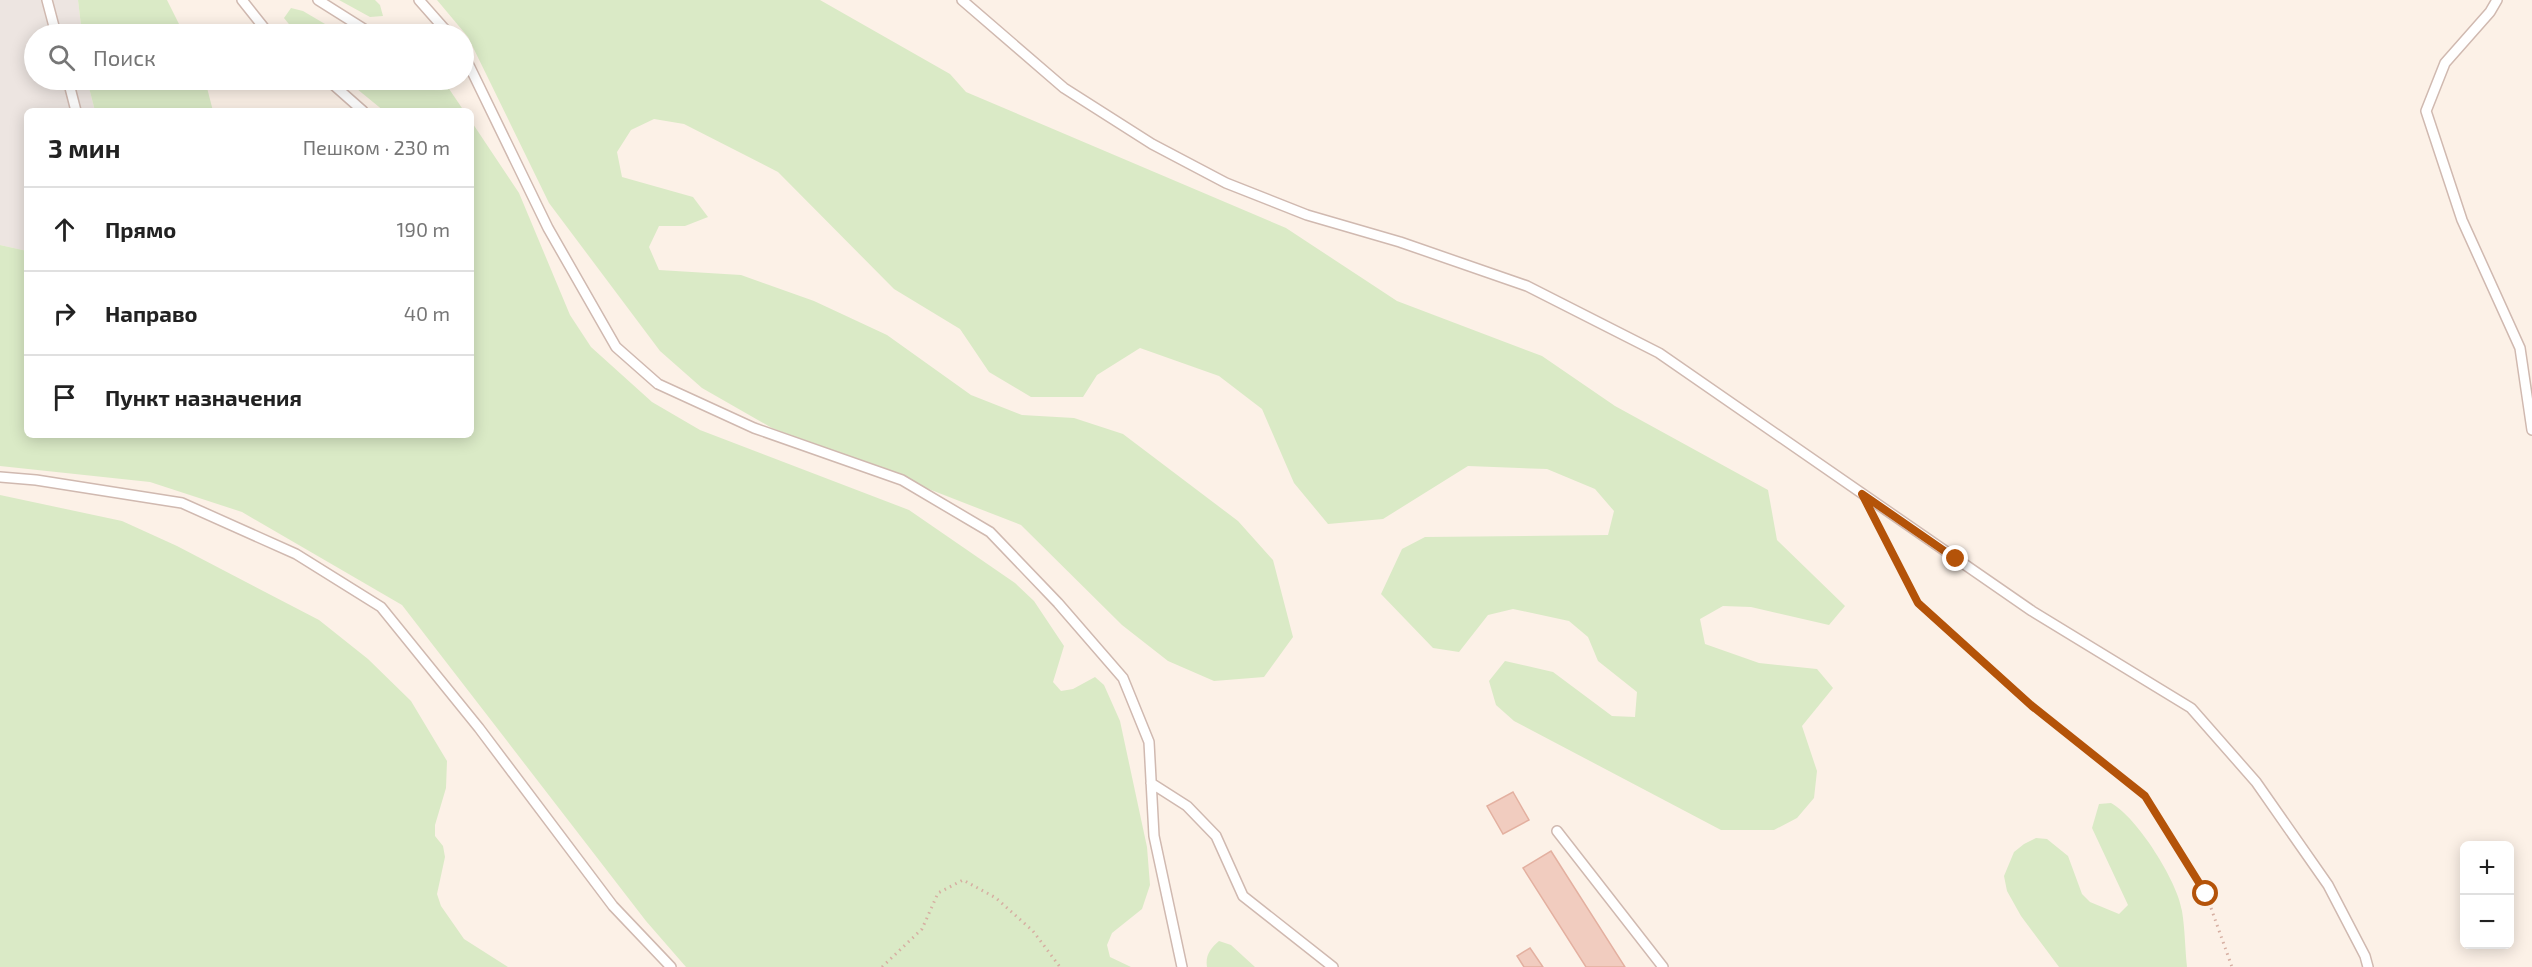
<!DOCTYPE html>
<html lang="ru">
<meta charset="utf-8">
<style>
:root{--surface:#fff;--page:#f2f2f2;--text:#222;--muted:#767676;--line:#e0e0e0}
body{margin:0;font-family:"Exo 2",sans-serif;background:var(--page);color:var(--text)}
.controls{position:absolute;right:18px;bottom:18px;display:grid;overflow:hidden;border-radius:9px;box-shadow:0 3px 15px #0003}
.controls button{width:54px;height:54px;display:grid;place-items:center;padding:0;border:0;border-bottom:2px solid var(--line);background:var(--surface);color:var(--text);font:30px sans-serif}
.stop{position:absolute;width:18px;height:18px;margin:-14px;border:4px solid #b45309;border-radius:50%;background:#fff}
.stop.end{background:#b45309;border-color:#fff;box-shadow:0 2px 6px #0008}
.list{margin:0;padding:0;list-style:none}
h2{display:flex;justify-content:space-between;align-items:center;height:78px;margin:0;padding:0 24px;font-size:26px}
h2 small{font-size:20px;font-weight:400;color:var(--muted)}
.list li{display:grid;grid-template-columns:39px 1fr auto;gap:18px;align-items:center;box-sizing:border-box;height:84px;padding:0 24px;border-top:2px solid var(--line)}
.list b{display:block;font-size:22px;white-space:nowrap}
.list em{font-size:20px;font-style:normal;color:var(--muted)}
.icon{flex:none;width:33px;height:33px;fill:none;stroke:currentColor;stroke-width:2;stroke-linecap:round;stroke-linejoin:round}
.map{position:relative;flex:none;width:2532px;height:967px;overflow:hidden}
.search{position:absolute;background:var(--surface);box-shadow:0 3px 15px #0003;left:24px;top:24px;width:450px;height:66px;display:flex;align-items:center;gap:15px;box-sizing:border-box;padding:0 21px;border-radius:33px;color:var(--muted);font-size:22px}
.panel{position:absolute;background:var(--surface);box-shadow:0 3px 15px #0003;left:24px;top:108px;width:450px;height:330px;border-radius:9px}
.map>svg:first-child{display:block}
.industrial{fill:#ede5e1}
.green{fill:#daeac6}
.building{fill:#f1ccbf;stroke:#e3b0a0;stroke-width:1.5}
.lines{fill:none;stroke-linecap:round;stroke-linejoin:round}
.lane-casing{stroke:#d0b9b0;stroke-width:12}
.path{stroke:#d6afa2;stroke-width:3;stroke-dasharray:1.5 4.5;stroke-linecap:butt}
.lane{stroke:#fff;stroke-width:9}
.route{stroke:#b45309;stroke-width:8}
</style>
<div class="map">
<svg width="2532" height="967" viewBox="0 0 2532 967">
<rect width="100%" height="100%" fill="#fcf1e7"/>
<!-- industrial -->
<path class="industrial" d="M0,0H78L82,34H34V80H87L95,111H27V251L0,245Z"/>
<!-- green -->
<path class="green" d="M78,0H167L184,34H82Z
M339,0H375L380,5L383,16L370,17Z
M437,0H820L950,74L966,92L1286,228L1397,301L1542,356L1615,406L1768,490L1777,540L1845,606L1829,625L1751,607L1723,606L1700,619L1705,644L1759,663L1817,669L1833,688L1802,726L1817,771L1814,798L1797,818L1774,830H1721L1514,721L1496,705L1489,681L1505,661L1553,672L1612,716L1635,717L1637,692L1598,661L1588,637L1569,621L1513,609L1488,615L1459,652L1433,648L1381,594L1402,549L1425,537L1608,535L1614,511L1595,489L1547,469L1468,466L1383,519L1328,524L1294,483L1262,409L1219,376L1140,348L1097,375L1083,397H1031L989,372L960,329L894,289L778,172L684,124L654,119L631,130L617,152L622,177L693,197L708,217L685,226H659L649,247L659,270L741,275L814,301L887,335L971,395L1022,415L1074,418L1123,434L1238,521L1273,560L1293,637L1264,677L1214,681L1168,661L1122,625L1021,525L772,428L702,388L660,351L549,203L468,37Z
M291,8L303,11L342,34H297L284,18Z
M87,80H205L213,111H95Z
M346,80H443L464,111H384Z
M471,121L519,193L570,315L591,347L652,402L700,430L909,510L1015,583L1034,601L1064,646L1053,682L1061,691L1073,689L1095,677L1104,685L1120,721L1147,847L1150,885L1142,909L1112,933L1107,945L1110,957L1131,967H686L646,921L402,605L242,512L150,482L0,466V245L27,251V435H471Z
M0,495L122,521L177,546L319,620L368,659L411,701L447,761L446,788L435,825V836L443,846L445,857L437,894L441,906L464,939L508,967H0Z
M2111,803C2137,817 2178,882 2182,911C2185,929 2185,948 2187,967H2059L2021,916L2007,891L2004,876L2014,852L2024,844L2036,838L2047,839L2068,856L2082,894L2090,902L2119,914L2128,905L2092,828L2099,804Z
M1219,941L1231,945L1255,967H1207C1205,955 1211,948 1219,941Z"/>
<!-- building -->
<path class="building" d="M1513,792L1529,820L1503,834L1487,806Z
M1551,851L1625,967H1586L1523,868Z
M1530,948L1543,967H1524L1517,956Z"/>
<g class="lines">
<defs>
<path id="lane" d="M47,0L56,34
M242,0L269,34
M318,0L372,34
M419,0L449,34
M962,0L1064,88L1152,144L1226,183L1307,215L1400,242L1527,286L1659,353L2032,611L2191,708L2256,782L2328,885L2365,956L2368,967
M2497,0L2490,12L2445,63L2426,111L2462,220L2520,348L2532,430
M464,55L548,228L616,347L658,384L754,428L902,480L990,532L1058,603L1123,678L1149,742L1154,836L1182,967
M68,80L76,111
M328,80L363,111
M0,477L36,480L182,503L296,554L381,607L479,728L613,906L671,967
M1151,783L1187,806L1216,836L1243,896L1333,967
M1557,831L1663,967"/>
</defs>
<!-- lane casing -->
<use href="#lane" class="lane-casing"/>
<!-- path -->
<path class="path" d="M1875,520L1918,603L2032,706L2145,796L2206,894L2232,967
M882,967L922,929L938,893L963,880L996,898L1033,931L1060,967"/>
<!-- lane -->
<use href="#lane" class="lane"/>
</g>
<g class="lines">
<!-- route -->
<path class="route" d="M1956,559L1862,494L1918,603L2032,706L2145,796L2206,894"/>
</g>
</svg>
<div class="controls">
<button>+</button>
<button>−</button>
</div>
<div class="stop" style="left:2206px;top:894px"></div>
<div class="stop end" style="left:1956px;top:559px"></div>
<div class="search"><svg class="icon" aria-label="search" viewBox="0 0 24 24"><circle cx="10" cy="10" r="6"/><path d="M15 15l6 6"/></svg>Поиск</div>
<section class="panel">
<h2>3 мин<small>Пешком · 230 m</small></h2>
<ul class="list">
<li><svg class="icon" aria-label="ahead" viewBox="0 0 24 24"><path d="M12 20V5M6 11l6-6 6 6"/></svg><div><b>Прямо</b></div><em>190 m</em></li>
<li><svg class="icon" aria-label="right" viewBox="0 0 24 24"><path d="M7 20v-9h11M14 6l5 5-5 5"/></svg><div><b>Направо</b></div><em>40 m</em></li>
<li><svg class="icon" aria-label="arrive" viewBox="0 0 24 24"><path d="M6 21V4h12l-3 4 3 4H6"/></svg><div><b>Пункт назначения</b></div></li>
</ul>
</section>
</div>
